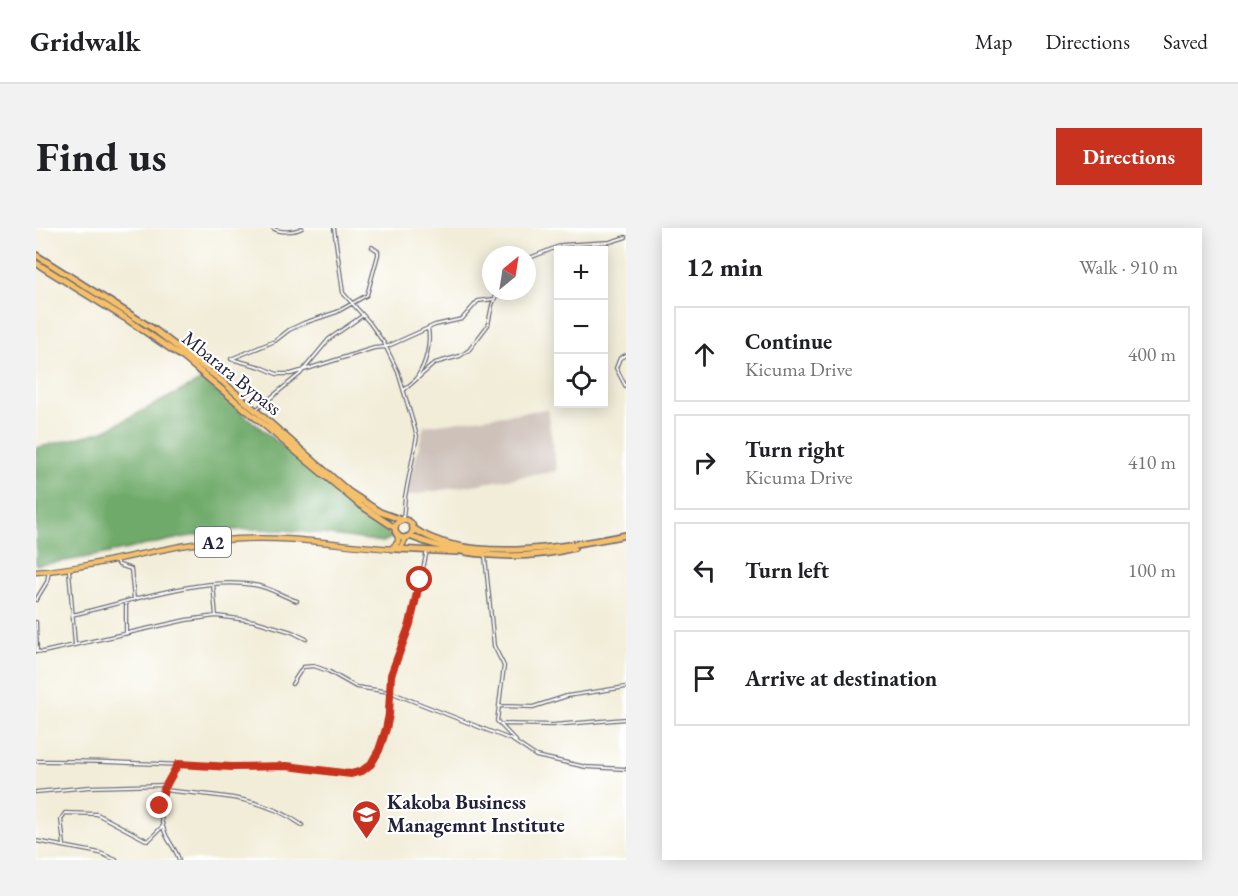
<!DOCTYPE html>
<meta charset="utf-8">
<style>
:root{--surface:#fff;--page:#f2f2f2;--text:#202124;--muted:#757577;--line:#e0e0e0;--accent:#c8321e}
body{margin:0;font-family:"EB Garamond",serif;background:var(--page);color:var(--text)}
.controls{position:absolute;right:18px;top:18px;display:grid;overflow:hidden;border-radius:0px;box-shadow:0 3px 15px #0003}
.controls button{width:54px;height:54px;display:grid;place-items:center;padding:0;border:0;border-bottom:2px solid var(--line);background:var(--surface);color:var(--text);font:30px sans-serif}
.compass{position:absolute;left:446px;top:18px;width:54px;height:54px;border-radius:50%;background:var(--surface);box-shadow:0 3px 15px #0003;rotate:30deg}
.stop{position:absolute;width:18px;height:18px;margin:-14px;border:4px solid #c8321e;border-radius:50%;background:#fff}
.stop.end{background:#c8321e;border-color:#fff;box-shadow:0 2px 6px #0008}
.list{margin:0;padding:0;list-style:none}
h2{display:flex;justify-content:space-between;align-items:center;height:78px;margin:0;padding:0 24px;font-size:26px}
h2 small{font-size:20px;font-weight:400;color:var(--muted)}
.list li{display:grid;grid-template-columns:39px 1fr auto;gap:18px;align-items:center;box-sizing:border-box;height:96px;margin:0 12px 12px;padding:0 12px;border:2px solid var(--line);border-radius:0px}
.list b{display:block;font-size:22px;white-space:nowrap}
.list p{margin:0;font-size:20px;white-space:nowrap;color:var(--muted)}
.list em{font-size:20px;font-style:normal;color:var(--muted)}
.icon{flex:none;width:33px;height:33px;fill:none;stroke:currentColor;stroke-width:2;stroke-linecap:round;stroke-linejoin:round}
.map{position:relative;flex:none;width:590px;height:632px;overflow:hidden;border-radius:0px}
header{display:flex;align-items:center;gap:36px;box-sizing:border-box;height:84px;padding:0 30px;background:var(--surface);border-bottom:2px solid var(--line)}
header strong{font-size:28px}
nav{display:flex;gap:33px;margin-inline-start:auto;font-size:21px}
.intro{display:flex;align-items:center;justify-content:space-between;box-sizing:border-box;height:144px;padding:0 36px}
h1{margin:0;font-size:42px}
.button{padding:15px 27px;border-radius:0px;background:var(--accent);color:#fff;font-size:21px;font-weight:700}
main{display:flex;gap:36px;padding:0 36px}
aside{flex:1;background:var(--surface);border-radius:0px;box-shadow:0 3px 15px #0003}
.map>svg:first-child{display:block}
.industrial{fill:#cec1ba}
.forest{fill:#6faa6b;stroke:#486653;stroke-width:1.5}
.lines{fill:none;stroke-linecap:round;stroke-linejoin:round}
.street-casing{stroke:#6b6972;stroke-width:4.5}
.primary-casing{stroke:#6b6972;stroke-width:7}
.highway-casing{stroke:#6b6972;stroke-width:8}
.street{stroke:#fff;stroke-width:2}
.primary{stroke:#f6c06b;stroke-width:4.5}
.highway{stroke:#f6c06b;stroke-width:5}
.route{stroke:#c8321e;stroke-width:8}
.labels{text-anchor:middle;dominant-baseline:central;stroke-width:4.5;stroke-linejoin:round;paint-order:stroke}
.shield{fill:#fff;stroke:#646476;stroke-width:1.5}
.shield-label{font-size:18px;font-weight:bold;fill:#22223b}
.street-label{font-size:20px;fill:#22223b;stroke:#fff}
.poi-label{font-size:20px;font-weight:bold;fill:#22223b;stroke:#fff;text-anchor:start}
</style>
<header>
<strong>Gridwalk</strong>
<nav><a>Map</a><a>Directions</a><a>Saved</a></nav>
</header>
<div class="intro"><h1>Find us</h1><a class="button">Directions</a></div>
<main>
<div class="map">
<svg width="590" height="632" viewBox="0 0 590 632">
<rect width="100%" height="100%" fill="#fff"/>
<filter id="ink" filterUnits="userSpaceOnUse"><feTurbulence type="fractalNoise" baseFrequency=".0167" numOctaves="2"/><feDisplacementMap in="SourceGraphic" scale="12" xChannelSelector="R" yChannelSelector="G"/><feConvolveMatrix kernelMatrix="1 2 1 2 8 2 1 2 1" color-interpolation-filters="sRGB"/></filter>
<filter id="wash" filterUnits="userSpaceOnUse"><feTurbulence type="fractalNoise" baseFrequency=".008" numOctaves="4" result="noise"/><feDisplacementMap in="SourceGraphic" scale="24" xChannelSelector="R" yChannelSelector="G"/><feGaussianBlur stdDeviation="1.35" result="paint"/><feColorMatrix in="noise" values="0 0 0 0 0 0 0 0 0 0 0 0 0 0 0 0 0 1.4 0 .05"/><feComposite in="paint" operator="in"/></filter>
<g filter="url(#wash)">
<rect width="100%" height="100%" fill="#f2edd8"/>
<!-- industrial -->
<path class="industrial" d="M511,181L521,243L370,268L388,198Z"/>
<!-- forest -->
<path class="forest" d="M166,152L357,309L347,314C292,307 235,296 179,304C119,313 61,331 0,337V220L68,203Z"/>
</g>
<g filter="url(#ink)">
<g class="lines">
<defs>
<path id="street" d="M237,0C243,5 259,4 266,0
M298,0L307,65L333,94L348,115L362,144L381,208L369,269L367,292
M491,31L526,17L574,14L590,9
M590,127L584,130L580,140L590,159
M195,131L225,139L241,146H255L338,120L350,119L399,97L426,91L442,73L458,71
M195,131L239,113L253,102L268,95L301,84L331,67L342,27V23L336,19
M381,149C390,136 395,116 392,100
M368,162L399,135L424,128L433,122L452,97L456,77L462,63
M221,181L264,146L293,111L326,88
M449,328L458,418L468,438L461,493L480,513
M79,332L83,337L95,341L98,372
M33,342L39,417
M177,356L180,388
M0,372L11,354L13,343
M90,376V406
M36,387C89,375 164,348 218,357C233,359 246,368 261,373
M0,394L1,424
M0,423L7,424L150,392L180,388L219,393L256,404L270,411
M256,456L267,439L278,438L292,443L320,459L354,464L476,512L500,528L550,539L590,541
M463,478L497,479L531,468L590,459
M464,496L517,497L590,491
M0,533C65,532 130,537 196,539C214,540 232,538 250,538C273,539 316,555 334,537C357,514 349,474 356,445C359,429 368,414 373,399C381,374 385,348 391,323
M142,536C129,560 118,580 130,607C134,616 141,623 143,632
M128,562C176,568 225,567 266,597
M0,564L54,559L130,557
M0,613L64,625L80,632
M28,617L25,591L29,585L61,586L112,613L126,599"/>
<path id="primary" d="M355,321L362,314V307
M0,344C69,339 135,314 204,311C258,308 308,318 360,321L366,318L370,309"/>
<path id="highway" d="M0,27L119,102L187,154L312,263L344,284L366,292
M0,35L89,90L148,130L324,277L359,300
M359 301a9 9 0 1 1 18 0a9 9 0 1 1-18 0Z
M377,300C430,337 531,319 590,307
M373,308C425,329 483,334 538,320
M360,321L421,324"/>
</defs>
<!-- street casing -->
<use href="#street" class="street-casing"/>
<!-- primary casing -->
<use href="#primary" class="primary-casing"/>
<!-- highway casing -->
<use href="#highway" class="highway-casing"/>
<!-- street -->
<use href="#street" class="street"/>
<!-- primary -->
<use href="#primary" class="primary"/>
<!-- highway -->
<use href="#highway" class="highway"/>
</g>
</g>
<g class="lines" filter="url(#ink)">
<!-- route -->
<path class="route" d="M124,578L128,561L142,536L196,539L251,538L315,546L326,543L335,536L343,522L350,501L353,487L355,447L374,396L384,352"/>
</g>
<!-- icons -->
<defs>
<symbol id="school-pin" viewBox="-11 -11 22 30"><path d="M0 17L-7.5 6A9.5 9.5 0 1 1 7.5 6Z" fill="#c8321e" stroke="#fff"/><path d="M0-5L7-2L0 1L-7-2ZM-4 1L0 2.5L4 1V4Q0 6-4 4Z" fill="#fff"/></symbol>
</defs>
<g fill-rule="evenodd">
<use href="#school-pin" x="314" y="570" width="33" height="45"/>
</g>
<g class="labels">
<!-- shield labels -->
<rect class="shield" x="159" y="299" width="36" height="30" rx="4.5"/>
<g class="shield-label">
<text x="177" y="314">A2</text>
</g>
<!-- street labels -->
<g class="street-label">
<text transform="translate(196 145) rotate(39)">Mbarara Bypass</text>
</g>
<!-- poi labels -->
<g class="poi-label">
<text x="351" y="574">Kakoba Business<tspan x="351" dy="23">Managemnt Institute</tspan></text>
</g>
</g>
</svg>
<div class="controls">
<button>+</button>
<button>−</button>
<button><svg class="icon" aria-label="locate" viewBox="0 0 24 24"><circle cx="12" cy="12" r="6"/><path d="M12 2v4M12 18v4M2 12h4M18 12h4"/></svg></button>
</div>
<svg class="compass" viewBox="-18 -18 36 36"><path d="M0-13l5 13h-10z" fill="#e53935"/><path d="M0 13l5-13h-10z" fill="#757577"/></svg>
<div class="stop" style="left:384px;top:352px"></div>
<div class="stop end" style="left:124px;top:578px"></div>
</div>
<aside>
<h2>12 min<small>Walk · 910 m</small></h2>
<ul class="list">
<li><svg class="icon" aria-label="ahead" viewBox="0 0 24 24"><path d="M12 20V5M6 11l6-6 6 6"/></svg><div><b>Continue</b><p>Kicuma Drive</p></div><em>400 m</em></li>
<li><svg class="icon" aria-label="right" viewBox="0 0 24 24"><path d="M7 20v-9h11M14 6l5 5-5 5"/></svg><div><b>Turn right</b><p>Kicuma Drive</p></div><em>410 m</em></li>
<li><svg class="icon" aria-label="left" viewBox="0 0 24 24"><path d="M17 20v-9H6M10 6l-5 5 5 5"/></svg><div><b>Turn left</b></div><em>100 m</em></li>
<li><svg class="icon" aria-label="arrive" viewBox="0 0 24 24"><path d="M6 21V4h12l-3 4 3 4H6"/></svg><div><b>Arrive at destination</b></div></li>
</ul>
</aside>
</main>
